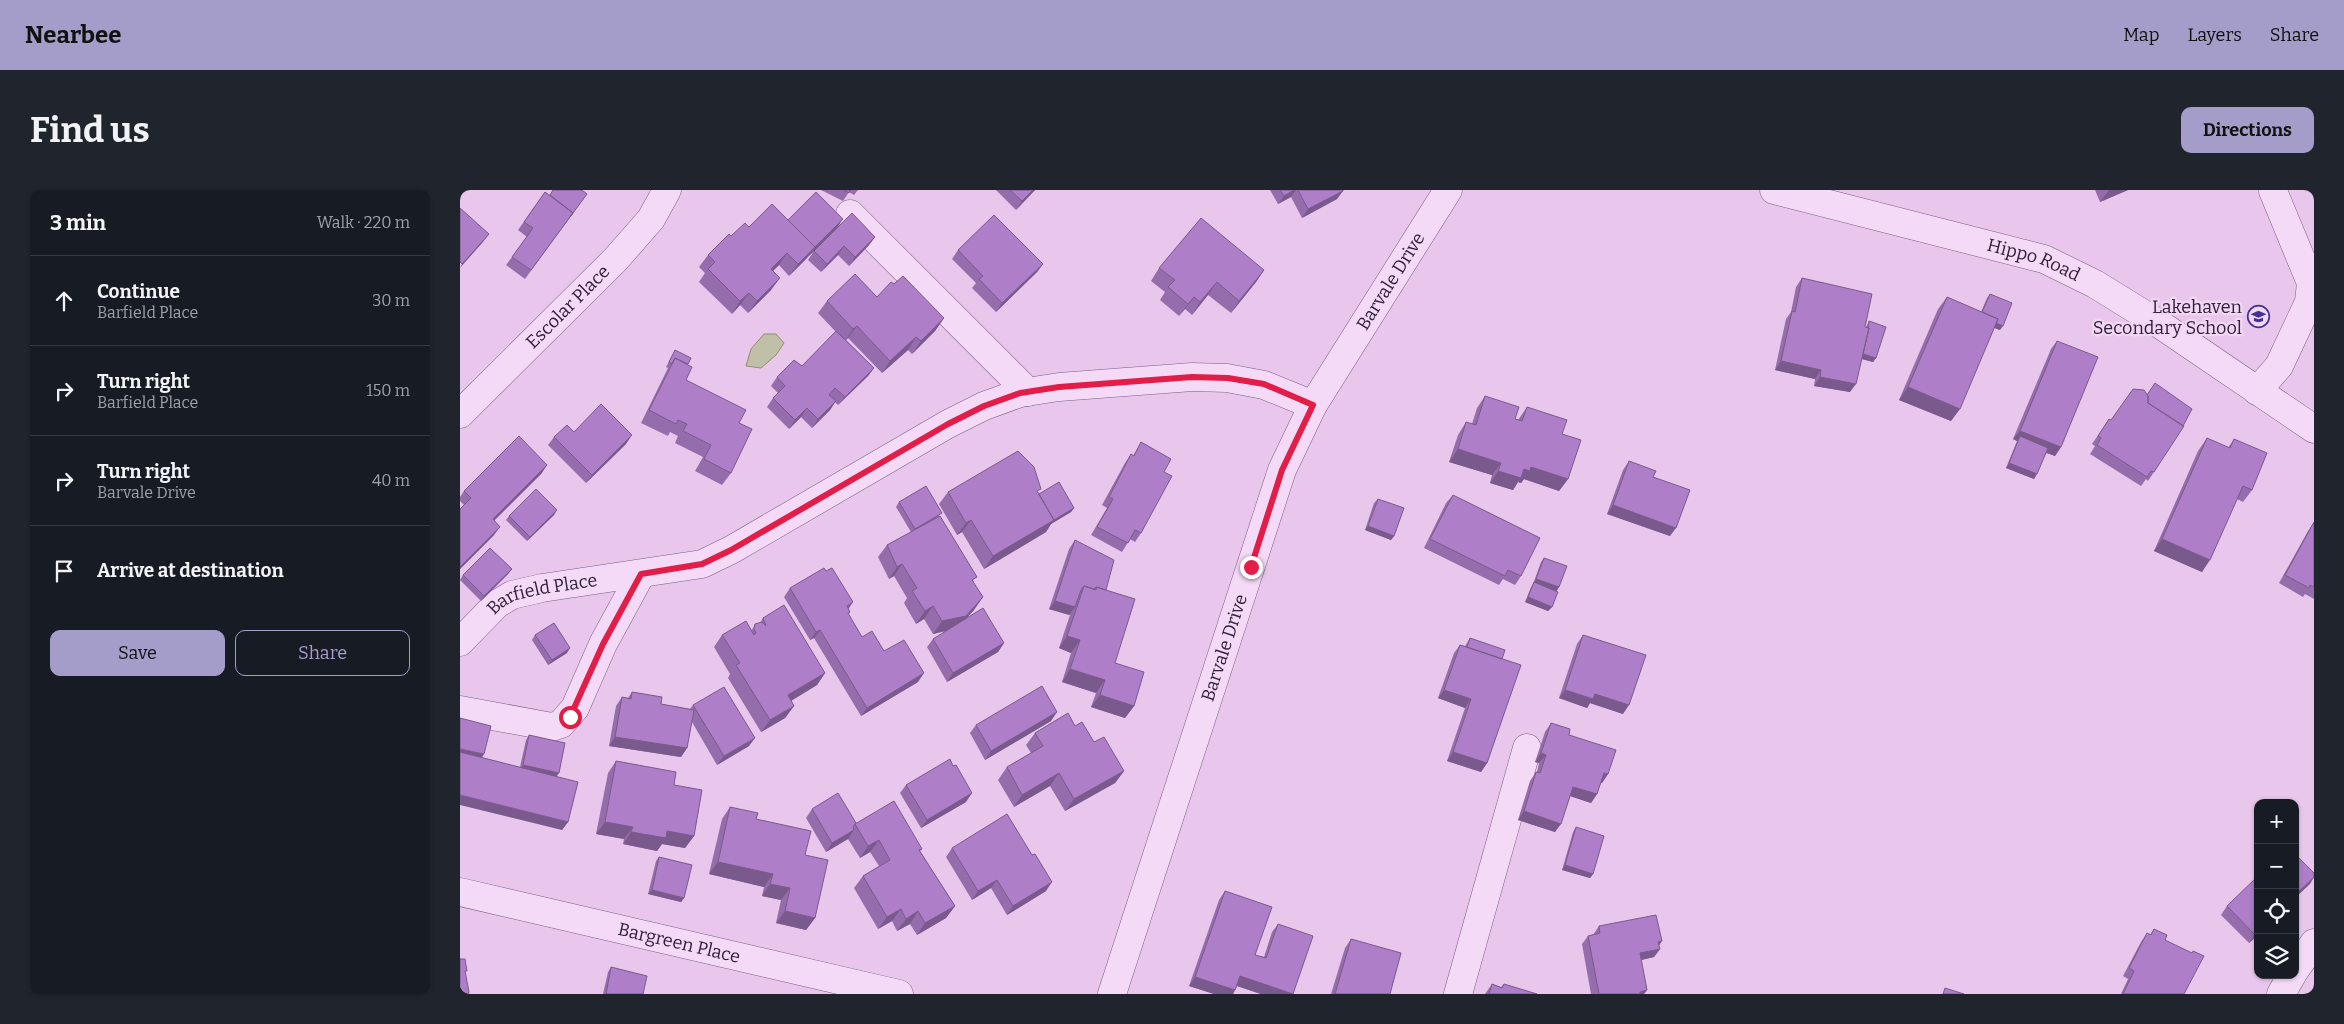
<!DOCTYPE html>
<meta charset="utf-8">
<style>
:root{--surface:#171b24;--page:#20242c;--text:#f1f3f6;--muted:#9ea1a6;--line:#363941;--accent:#a49cc9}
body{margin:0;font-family:Bitter,serif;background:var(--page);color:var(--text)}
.controls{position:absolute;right:15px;bottom:15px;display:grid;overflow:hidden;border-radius:10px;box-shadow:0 1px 4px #0004}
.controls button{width:45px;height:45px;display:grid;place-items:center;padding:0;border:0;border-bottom:1px solid var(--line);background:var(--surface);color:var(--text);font:25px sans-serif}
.stop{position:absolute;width:15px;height:15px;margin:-11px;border:4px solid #e11d48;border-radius:50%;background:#fff}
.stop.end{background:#e11d48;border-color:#fff;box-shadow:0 1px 5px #0008}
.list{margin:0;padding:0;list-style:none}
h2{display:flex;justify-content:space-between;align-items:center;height:65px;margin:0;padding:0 20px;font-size:21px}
h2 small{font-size:16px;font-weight:400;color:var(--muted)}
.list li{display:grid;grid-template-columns:32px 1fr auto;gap:15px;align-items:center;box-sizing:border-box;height:90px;padding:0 20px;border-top:1px solid var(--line)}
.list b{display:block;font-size:19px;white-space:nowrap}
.list p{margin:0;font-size:16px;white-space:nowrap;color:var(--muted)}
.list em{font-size:16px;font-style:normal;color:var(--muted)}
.actions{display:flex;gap:10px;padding:15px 20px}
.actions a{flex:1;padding:11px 0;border:1px solid var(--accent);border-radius:10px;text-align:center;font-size:18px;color:var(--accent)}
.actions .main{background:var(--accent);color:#111}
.icon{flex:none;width:28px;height:28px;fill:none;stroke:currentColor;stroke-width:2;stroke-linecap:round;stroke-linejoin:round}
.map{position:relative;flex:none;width:1854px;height:804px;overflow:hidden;border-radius:10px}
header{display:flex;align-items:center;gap:30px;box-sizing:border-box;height:70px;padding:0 25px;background:var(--accent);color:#111}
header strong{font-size:24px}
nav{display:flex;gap:28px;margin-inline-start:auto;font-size:18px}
.intro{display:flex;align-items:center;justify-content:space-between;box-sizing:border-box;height:120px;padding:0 30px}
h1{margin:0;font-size:35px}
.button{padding:12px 22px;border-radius:10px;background:var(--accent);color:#111;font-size:18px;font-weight:700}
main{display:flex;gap:30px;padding:0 30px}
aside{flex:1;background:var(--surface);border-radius:10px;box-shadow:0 1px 4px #0004}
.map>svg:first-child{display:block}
.water{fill:#c0bfa8;stroke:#8f8e6f}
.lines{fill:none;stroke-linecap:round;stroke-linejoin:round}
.minor-casing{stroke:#7d5d87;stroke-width:29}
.minor{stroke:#f5daf7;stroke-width:28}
.wall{fill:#966dac}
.shaded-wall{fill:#7a598c}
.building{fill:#ae7fc8;stroke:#7a598c}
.route{stroke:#e11d48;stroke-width:6}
.labels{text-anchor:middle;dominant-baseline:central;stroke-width:4.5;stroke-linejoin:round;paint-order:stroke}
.street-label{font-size:18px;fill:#312038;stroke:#f2d7f4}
.poi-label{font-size:18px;fill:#312038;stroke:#f2d7f4;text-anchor:end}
</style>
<header>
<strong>Nearbee</strong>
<nav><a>Map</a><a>Layers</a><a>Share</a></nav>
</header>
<div class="intro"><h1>Find us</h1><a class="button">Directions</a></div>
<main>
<aside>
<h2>3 min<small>Walk · 220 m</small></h2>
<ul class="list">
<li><svg class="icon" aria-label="ahead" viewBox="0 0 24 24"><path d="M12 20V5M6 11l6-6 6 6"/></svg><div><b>Continue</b><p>Barfield Place</p></div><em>30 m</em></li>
<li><svg class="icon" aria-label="right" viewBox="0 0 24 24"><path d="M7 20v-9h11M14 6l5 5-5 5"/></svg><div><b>Turn right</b><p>Barfield Place</p></div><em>150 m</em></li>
<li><svg class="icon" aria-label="right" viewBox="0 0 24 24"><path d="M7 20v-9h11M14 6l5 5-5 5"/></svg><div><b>Turn right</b><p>Barvale Drive</p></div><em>40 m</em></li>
<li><svg class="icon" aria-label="arrive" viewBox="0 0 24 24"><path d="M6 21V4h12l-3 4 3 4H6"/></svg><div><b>Arrive at destination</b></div></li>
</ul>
<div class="actions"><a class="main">Save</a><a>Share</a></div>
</aside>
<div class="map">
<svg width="1854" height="804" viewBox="0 0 1854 804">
<rect width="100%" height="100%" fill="#e9c7ec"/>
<!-- water -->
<path class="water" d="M304,144H316L324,153L316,165L301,178L286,176L291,159Z"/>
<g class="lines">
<defs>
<g id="minor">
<path id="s1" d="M1314,0L1584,69L1635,94L1698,133L1854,239"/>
<path d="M390,24L568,202"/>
<path d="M1797,201L1819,176L1849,112L1851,93L1813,1"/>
<path id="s2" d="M0,224L155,70L191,29L207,0"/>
<path id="s3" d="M0,452L37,414L52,405L82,398L242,374L271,360L488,234L524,216L560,203L599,197L732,187L767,188L804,195L853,215"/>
<path d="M0,520L92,537L101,534L115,518L143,454L181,384"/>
<path id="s4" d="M0,702L439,804"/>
<path d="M1835,780L1854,753"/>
<path id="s5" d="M652,804L822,280L853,215L988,0"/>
<path d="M998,804L1067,558"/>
<path d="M1821,804L1832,785"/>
</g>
</defs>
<!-- minor casing -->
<use href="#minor" class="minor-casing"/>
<!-- minor -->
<use href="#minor" class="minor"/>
</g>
<!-- wall -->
<path class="wall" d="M361,0H398L394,5L389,2L383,11Z
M536,0H575L556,20Z
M810,0H883L877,9L842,28L831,7L818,14Z
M1635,0H1668L1640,12Z
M85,2L90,5L127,4L65,89L46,75L67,47L58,40Z
M328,30L377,38L329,86L319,75L313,81L311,100L288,123L280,115L272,124L239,92L245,83L239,77L248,65L271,46L289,37Z
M415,47L409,55L389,76L378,65L361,82L348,70L354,61Z
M498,60L583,74L577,82L536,122L512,98L516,93L492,69Z
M699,78L804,80L796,92L771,123L748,105L732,125L725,119L719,126L700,110L705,102L691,91Z
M1342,88L1405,137H1406L1409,131L1416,168L1413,172L1402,169L1390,202L1354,196L1355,189L1315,180L1326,129L1331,122L1336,97Z
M434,94L484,128L475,141L452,164L448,160L422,183L388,148L386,150L414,178L408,186L378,215L375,212L370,220L352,238L341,227L329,239L307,217L313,208L318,203L311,196L317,187L342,176L376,142L358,123L367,111L417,107Z
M1530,104L1540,140L1534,138L1491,231L1439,210L1478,119L1487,107L1521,122L1527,108Z
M1597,151L1601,257L1595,266L1586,263L1574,289L1546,278L1557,251L1553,249L1591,159Z
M215,160L228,174L226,190L279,233L271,283L262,295L235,281L243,267L215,253L218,246L210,242L208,246L181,233L208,178L206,177Z
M1025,206L1055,229L1058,230L1067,217L1102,244L1108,289L1099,301L1064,289L1061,293L1058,292L1053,300L1030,293L1032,285L989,272L998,245L1006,232L1012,234L1017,218Z
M1649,229L1694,282L1688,291L1686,289L1681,296L1630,264L1635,256L1632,254Z
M114,242L166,254L126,293L88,255L94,247Z
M1747,248L1768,258L1774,249L1792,300L1783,312L1777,309L1742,382L1694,361L1738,261Z
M681,252L704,282L681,343L675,352L670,349L662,362L631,345L647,318L642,315L665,273L671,264L673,266Z
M1169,271L1193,287L1210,346L1147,324L1163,280Z
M87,275L81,284L34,331V345L0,379V319L4,315L0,311V307L4,301Z
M488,302H578L579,304L614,318L611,322L591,334L586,342L524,379L502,342L497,345L479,314Z
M993,305L1061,386L1055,395L1043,389L1039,395L964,358L986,313Z
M918,309L934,346L931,350L905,340L914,313Z
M439,312L480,326L514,392V420L506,429L544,453L538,462L487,492L467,457L473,449L486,441L473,444L464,429L456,434L444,413L447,408L434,386L429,389L418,367L427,355L451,342L436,317Z
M94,325L67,351L46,330L49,326Z
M1854,332V409L1845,404L1843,407L1819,393L1848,341Z
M615,350L646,400L655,473L674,516L665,528L631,517L636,503L602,492L611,463L599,458L610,425L589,419L609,359Z
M1084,368L1099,397L1096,402L1092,417L1088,421L1065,412L1071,397L1073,394L1081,372Z
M52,379L48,384L21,411L0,390L3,385Z
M330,398L388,419L390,422L388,424L402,447L424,461L458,492L401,526L354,448L350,450L324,407Z
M303,428L365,483L357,495L331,511L334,516L325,528L301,542L268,488L270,484L254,457L262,445L292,440L295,434L300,433Z
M75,445L107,463L88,475L72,450Z
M1123,445L1163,524L1130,513L1127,518L1099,508L1117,454Z
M1010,448L1042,469L1027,573L1021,582L987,571L1005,518L978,508L994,463L1000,455L1005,456L1007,453Z
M172,502L201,514L230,519L233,515L289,556L257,575L232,532L227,558L221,567L149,556L156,516L162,507L168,508Z
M591,531L525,570L510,543L516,535Z
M1091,533L1109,545L1148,584L1142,593L1141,592L1137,604L1131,613L1110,606L1095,642L1058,630L1070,591L1076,582H1077L1079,573L1075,572L1085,542Z
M615,536L634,552L664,581L655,593L605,621L590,596L554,617L538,590L547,577L571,563L566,555L575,543Z
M69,545L96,586L108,632L102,640L22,568L60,577L66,550Z
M156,571L214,595L234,646L225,658L202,654L197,661L163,654L164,649L136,644L148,583Z
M493,576L506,612L461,638L440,603L446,595Z
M270,617L296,629L345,665L355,728L346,740L316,733L321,710L302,706L304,697L249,684L262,629Z
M352,619L396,633L462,659L460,661L495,716L486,728L457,745L450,734L437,741L432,731L418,739L394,698L403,686L419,676L410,662L400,668L388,649L366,662L346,628Z
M1116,637L1133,684L1130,688L1102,680L1113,642Z
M492,658L572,665L586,701L547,725L531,698L512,710L486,667Z
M199,667L224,708L221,712L188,704L196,671Z
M765,701L795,765L804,767L812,742L818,734L833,804H801L777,796L773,804H754L729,796L759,710Z
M1767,716L1798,745L1789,753L1761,725Z
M1139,736L1202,751L1199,755L1200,759L1194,767L1181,770L1187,800L1184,804H1131L1122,754L1128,746L1133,745Z
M1694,739L1705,750L1724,804H1661L1668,789L1663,786L1681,752L1687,743L1690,745Z
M891,749L930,804H871L885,758Z
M151,777L183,804H143L148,782Z
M1032,794L1041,797L1044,794L1077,804H1025Z"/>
<!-- shaded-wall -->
<path class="shaded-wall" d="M573,0H575L556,20L562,11Z
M834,0H836L831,7L818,14L824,6Z
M1649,0H1668L1640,12Z
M883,1L877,9L842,28L848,19Z
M383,29L377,38L349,66L355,57Z
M29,44L23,52L0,78L2,74Z
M415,47L409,55L389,76L395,67Z
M384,56L378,65L361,82L367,74Z
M355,57L346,69L329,86L338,74Z
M327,63L319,75L302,91L311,79Z
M583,74L577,82L536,122L542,113Z
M804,80L796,92L771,123L779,111Z
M320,88L311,100L288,123L297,111Z
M757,92L748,105L732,125L740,112Z
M289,103L280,115L272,124L280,111Z
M734,107L725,119L719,126L728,114Z
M1521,127L1543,136L1540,140L1517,131Z
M484,128L475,141L452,164L461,151Z
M397,136L388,148L385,151L393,139Z
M456,147L448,160L422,183L430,171Z
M1401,164L1416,168L1413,172L1398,168Z
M1321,171L1361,180L1355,189L1315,180Z
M414,178L408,186L378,215L385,207Z
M1360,187L1396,194L1390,202L1354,196Z
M1448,197L1500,219L1491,231L1439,210Z
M376,211L370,220L352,238L358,229Z
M347,218L341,227L329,239L335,230Z
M1560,241L1601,257L1595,266L1558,251L1560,246L1557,251L1553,249Z
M172,245L166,254L126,293L132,285Z
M998,259L1041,273L1032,285L989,272Z
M1549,273L1577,284L1574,289L1546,278Z
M87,275L81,284L26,338L33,329Z
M1071,277L1108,289L1099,301L1064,289L1061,293L1058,292L1053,300L1030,293L1038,281L1064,279Z
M1153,315L1216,338L1210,346L1147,324Z
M614,318L611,322L591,334L586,342L524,379L533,366Z
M97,320L94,325L67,351L70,347Z
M511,330L502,342L497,345L506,333Z
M908,336L934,346L931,350L905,340Z
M40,337L34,345L0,379V377Z
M1702,349L1750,370L1742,382L1694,361Z
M442,374L434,386L429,389L437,377Z
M52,379L48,384L21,411L24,406Z
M1076,389L1099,397L1096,402L1073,394Z
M523,407L514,420L497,438L473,444L482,431Z
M1068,407L1092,417L1088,421L1065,412Z
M595,411L615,417L609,425L589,419Z
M393,412L387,421V416Z
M473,416L464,429L456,434L465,421Z
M360,440L354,448L350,450L356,442Z
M607,446L620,450L611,463L599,458Z
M544,453L538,462L487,492L493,483Z
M110,458L107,463L88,475L92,470Z
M610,479L645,490L636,503L602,492Z
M365,483L357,495L319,518L328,505Z
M464,483L458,492L401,526L407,518Z
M984,500L1011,509L1005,518L978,508Z
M1105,500L1135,504L1169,515L1163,524L1130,513L1127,518L1099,508Z
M640,505L674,516L665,528L631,517Z
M334,516L325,528L301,542L310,530Z
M597,522L591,531L525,570L531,561Z
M155,547L227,558L221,567L149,556Z
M295,548L289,556L257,575L264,566Z
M0,559L24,564L21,569L0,564Z
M993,562L1027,573L1021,582L987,571Z
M1081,563L1086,565L1079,573L1075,572Z
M63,575L99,583L96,587L60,580Z
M664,581L655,593L605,621L614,609Z
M599,583L590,596L554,617L562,605Z
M1144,583L1148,584L1142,593L1138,591Z
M1113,597L1137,604L1131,613L1107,605Z
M512,603L506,612L461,638L467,630Z
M0,605L108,632L102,640L0,615Z
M1064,621L1101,634L1095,642L1058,630Z
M145,632L173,637L164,649L136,644Z
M394,640L388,649L366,662L372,653Z
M207,641L234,646L225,658L202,654L197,661L163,654L171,642Z
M419,650L410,662L400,668L408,656Z
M258,672L313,684L304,697L249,684Z
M1105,675L1133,684L1130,688L1102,680Z
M1854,687L1850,694L1835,708V705Z
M537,690L531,698L512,710L518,701Z
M592,692L586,701L547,725L553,716Z
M310,694L330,698L321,710L302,706Z
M192,700L224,708L221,712L188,704Z
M495,716L486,728L457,745L465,733Z
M441,719L432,731L418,739L427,727Z
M325,721L355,728L346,740L316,733Z
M458,721L450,734L437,741L446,729Z
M1798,742V745L1789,753L1795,745Z
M1202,751L1196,760L1200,759L1194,767L1173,772L1180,763L1198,752Z
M780,786L833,804H801L774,795Z
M735,787L775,800L773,804H754L729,796Z
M1187,800L1184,804H1178L1180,802Z"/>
<!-- building -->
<path class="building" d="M93,0H122L127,4L110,27L113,23L90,5Z
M384,0H390L389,3Z
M550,0H573L562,11Z
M820,0H834L824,6Z
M838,0H883V1L848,19Z
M85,2L113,23L71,80L52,67L73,38L64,32Z
M356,2L383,29L355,57L328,30Z
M312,14L355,57L338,74L327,63L311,79L320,88L297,111L289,103L280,111L248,79L255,72L248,65L269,44L271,46L285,33L289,37Z
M0,18L29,44L2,74L0,72Z
M392,23L415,47L395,67L384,56L367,74L354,61Z
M534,25L583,74L542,113L519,89L523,86L498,60Z
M741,28L804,80L779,111L757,92L740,112L734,107L728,114L708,97L715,90L699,78Z
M395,84L417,107L431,92L434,94L443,86L484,128L461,151L456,147L430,171L397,136L393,139L367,111Z
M1342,88L1412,104L1405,137L1409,138L1396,194L1360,187L1361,180L1321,171L1332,121L1335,122Z
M1530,104L1552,113L1543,136L1536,133L1538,129L1522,122Z
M1487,107L1538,129L1500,219L1448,197Z
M1409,131L1426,137L1416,168L1403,164L1409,138L1408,137Z
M376,141L414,178L385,207L375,198L369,205L376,211L358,229L347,218L335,230L313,208L325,196L317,187L334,170L342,176Z
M1597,151L1638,167L1601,257L1560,241Z
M215,160L231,168L228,174L215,168L212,174L209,172Z
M215,168L232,177L226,190L286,220L279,233L292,239L271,283L244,269L251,255L223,241L227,234L218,230L216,234L189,220Z
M1695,193L1732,219L1723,236L1688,213V206L1687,205Z
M1673,199L1684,200L1688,206V213L1724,236L1694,282L1691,281L1687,287L1637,255L1641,248L1638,246L1649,229L1651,230Z
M1025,206L1059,217L1055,229L1062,231L1067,217L1107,230L1102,244L1121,250L1108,289L1071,277L1070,281L1064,279L1061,288L1038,281L1041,273L998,259L1006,232L1016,235Z
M141,214L172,245L132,285L94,247L107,235L114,242Z
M59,246L87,275L33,329L40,337L0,377V319L11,308L4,301Z
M1560,246L1588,258L1577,284L1549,273Z
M1747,248L1770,258L1774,249L1807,263L1792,300L1783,296L1750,370L1702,349Z
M681,252L711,269L704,282L712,286L681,343L675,340L668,353L637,337L653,309L649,307L671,264L674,266Z
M558,261L574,277L581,299L577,301L594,330L533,366L511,330L506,333L488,302Z
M1169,271L1196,281L1193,287L1230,300L1216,338L1153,315Z
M599,292L614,318L594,330L579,304Z
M466,296L482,323L455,339L439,312Z
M76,299L97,320L70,347L49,326Z
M993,305L1080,348L1061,386L1048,380L1045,386L970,349Z
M918,309L944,318L934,346L908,336Z
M480,326L517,387L512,390L523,407L506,426L482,431L473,416L465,421L452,401L457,398L442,374L437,377L427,355Z
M1854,332V397L1850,395L1849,398L1825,385Z
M615,350L654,370L646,400L636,397L634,399L624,396L621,400L615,417L595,411Z
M30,358L52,379L24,406L3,385Z
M1084,368L1107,376L1099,397L1076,389Z
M364,378L366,381L372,378L393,412L387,416L390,422L388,423L402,447L412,441L424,461L444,450L464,483L407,518L360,440L356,442L330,398Z
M1074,392L1098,402L1092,417L1068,407Z
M624,396L636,400V397L675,409L655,473L684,482L674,516L640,505L645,490L610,479L620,450L607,446Z
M324,415L365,483L328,505L334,516L310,530L276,475L280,473L262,445L286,431L294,445L296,443L294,439L295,434L302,432L306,436L303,428Z
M523,418L544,453L493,483L473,449Z
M94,433L110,458L92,470L75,445Z
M1123,445L1186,465L1169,515L1135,504L1133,509L1105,500Z
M1010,448L1045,460L1042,469L1007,457Z
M1000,455L1061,475L1027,573L993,562L1011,509L984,500Z
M582,496L597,522L531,561L516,535Z
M264,497L295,548L264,566L233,515Z
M172,502L202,507L201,514L234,520L227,558L155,547L162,507L171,509Z
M608,523L615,536L622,532L634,552L644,547L664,581L614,609L599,583L562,605L547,577L583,556L575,543Z
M0,528L31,536L24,564L0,559Z
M1091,533L1110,539L1109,545L1156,560L1148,584L1144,583L1137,604L1113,597L1101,634L1064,621L1076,582L1080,583L1086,565L1081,563Z
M69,545L105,553L99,583L63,575Z
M0,562L118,592L108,632L0,605Z
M490,569L493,576L496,575L512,603L467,630L446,595Z
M156,571L216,582L214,595L242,600L234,646L207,641L206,648L171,642L173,637L145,632Z
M378,603L396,633L393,637L394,640L372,653L352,619Z
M434,611L462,659L459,660L495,716L465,733L458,721L446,729L441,719L427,727L403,686L430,670L419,650L408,656L395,634Z
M270,617L298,623L296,629L351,641L345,665L368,670L355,728L325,721L330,698L310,694L313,684L258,672Z
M547,624L572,665L575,664L592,692L553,716L537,690L518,701L492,658Z
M1116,637L1144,646L1133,684L1105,675Z
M1835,664L1854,683V687L1835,705Z
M199,667L232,675L224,708L192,700Z
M1798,686V742L1795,745L1767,716Z
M765,701L812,717L795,765L806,768L818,734L853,746L833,804L780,786L775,800L735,787Z
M1196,725L1202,751L1198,752L1200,759L1180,763L1187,800L1180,802V804H1139L1128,746L1140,743L1139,736Z
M1694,739L1707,745L1705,750L1732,763L1733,761L1744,766L1724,804H1663L1674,781L1669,778L1687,743L1691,745Z
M891,749L941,763L930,804H875Z
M0,769H5L7,781H5L9,802L8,804H0Z
M151,777L187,786L183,804H146Z
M1032,794L1042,798L1044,794L1077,804H1029Z
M1485,798L1504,804H1483Z"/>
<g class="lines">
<!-- route -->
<path class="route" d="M110,527L143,454L181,384L242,374L271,360L488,234L524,216L560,203L599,197L732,187L768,188L804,194L853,215L822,280L791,377"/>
</g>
<!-- icons -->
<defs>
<symbol id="school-ring" viewBox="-11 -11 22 22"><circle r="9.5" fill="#f2d7f4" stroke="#453193" stroke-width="1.5"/><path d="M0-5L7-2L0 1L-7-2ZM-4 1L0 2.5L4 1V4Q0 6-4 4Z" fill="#453193"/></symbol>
</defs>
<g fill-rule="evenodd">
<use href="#school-ring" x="1786" y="114" width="25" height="25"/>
</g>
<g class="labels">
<!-- street labels -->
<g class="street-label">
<text stroke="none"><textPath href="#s1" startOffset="269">Hippo Road</textPath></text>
<text stroke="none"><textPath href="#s5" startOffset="769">Barvale Drive</textPath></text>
<text stroke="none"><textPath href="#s2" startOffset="152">Escolar Place</textPath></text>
<text stroke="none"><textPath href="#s3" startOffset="100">Barfield Place</textPath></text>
<text stroke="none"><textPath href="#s5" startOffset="364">Barvale Drive</textPath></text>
<text stroke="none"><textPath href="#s4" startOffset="225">Bargreen Place</textPath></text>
</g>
<!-- poi labels -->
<g class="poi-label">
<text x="1782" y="117">Lakehaven<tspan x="1782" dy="21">Secondary School</tspan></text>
</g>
</g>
</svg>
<div class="controls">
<button>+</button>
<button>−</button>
<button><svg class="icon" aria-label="locate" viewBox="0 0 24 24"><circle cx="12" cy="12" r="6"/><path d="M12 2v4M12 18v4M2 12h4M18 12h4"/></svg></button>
<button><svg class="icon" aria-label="layers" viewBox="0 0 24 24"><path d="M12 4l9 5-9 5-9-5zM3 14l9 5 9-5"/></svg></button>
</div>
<div class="stop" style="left:110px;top:527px"></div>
<div class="stop end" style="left:791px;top:377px"></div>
</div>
</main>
